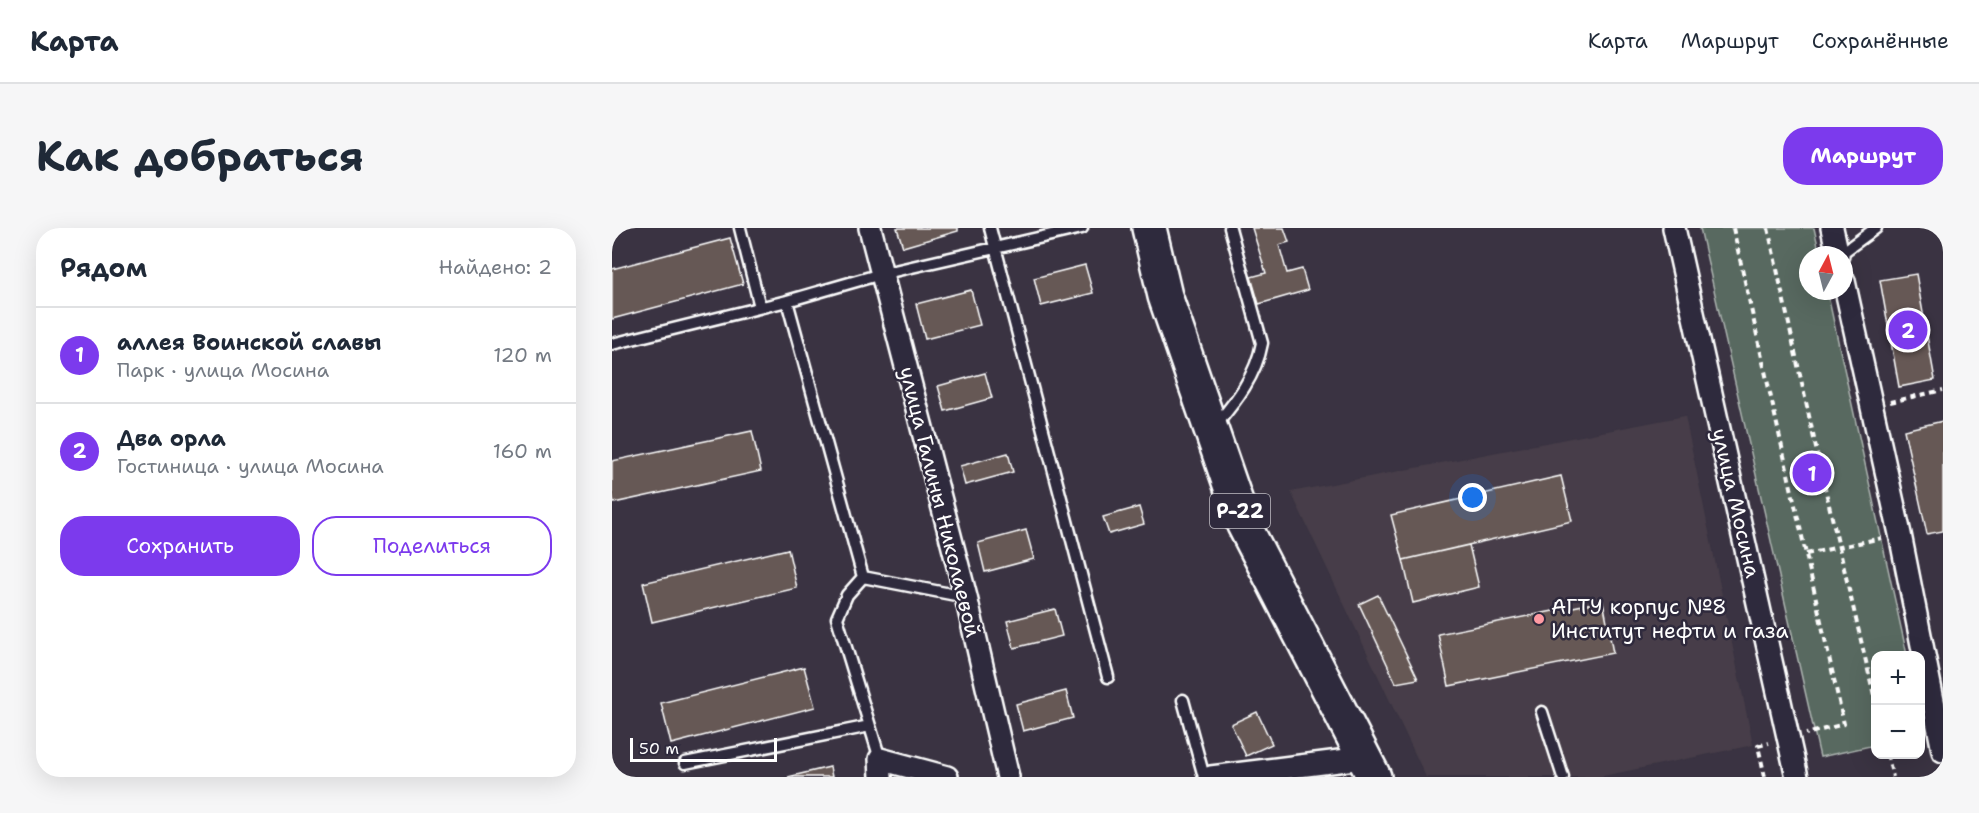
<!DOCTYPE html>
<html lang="ru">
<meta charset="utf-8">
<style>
:root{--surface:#fff;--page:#f6f6f7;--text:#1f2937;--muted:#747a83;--line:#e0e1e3;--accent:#7c3aed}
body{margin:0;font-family:"Shantell Sans",sans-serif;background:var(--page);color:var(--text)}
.controls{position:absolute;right:18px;bottom:18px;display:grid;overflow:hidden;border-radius:12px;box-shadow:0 6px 24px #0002}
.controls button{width:54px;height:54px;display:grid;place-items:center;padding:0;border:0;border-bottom:2px solid var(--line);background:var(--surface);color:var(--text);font:30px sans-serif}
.compass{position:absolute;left:1187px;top:18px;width:54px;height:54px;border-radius:50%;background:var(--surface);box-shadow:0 6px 24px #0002;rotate:7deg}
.scale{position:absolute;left:18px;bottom:15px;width:147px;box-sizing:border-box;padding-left:6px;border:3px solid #fff;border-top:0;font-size:16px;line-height:21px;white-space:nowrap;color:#fff;-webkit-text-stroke:4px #2f2a3d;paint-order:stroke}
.you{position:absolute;left:861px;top:270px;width:21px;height:21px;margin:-15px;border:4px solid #fff;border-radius:50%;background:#1a73e8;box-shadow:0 0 0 9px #1a73e833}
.badge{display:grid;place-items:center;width:39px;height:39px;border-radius:50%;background:var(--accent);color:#fff;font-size:20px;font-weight:700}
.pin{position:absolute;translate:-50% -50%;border:3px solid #fff;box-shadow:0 2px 6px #0006}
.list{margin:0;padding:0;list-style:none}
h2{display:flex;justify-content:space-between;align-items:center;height:78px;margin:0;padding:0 24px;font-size:26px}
h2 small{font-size:20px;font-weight:400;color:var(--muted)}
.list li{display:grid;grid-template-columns:39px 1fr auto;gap:18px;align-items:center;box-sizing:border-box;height:96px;padding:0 24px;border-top:2px solid var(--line)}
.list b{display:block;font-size:22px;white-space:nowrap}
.list p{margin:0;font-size:20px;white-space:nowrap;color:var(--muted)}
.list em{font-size:20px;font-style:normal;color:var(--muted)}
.actions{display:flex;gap:12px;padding:18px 24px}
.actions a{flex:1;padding:14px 0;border:2px solid var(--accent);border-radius:24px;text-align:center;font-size:21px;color:var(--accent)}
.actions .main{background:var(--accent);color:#fff}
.map{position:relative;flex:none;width:1331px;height:549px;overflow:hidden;border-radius:24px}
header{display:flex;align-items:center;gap:36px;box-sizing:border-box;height:84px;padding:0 30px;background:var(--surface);border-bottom:2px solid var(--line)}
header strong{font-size:28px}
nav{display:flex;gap:33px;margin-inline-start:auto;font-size:21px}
.intro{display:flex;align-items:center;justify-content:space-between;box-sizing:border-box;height:144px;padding:0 36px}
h1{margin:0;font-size:42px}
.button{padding:15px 27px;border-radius:24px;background:var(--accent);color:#fff;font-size:21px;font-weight:700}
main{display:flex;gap:36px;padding:0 36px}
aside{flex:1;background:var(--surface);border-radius:24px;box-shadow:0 6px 24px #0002}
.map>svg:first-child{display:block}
.built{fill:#473e48}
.green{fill:#596960;stroke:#acb4b0;stroke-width:1.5}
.building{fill:#665955;stroke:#fff;stroke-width:1.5}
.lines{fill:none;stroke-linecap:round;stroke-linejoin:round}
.lane-casing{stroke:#fff;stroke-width:15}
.street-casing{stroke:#fff;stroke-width:26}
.highway-casing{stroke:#fff;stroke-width:38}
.path{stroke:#fff;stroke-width:4;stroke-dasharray:6 4.5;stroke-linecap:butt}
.lane{stroke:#2f2a3d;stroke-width:10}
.street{stroke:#2f2a3d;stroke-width:21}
.highway{stroke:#2f2a3d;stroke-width:33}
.poi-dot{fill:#ff9aa2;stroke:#2f2a3d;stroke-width:2}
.labels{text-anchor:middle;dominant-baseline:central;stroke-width:5;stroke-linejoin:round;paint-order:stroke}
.shield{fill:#2f2a3d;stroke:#c1bfc5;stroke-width:1.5}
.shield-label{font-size:20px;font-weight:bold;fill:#fff}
.street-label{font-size:21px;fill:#fff;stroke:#2f2a3d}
.poi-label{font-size:21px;fill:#fff;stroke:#2f2a3d;text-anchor:start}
</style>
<header>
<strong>Карта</strong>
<nav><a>Карта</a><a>Маршрут</a><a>Сохранённые</a></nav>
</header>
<div class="intro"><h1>Как добраться</h1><a class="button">Маршрут</a></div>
<main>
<aside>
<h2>Рядом<small>Найдено: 2</small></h2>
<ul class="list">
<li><span class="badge">1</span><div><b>аллея Воинской славы</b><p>Парк · улица Мосина</p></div><em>120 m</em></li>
<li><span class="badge">2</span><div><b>Два орла</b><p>Гостиница · улица Мосина</p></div><em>160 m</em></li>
</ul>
<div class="actions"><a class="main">Сохранить</a><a>Поделиться</a></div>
</aside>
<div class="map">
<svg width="1331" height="549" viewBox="0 0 1331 549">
<rect width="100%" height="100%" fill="#3a3342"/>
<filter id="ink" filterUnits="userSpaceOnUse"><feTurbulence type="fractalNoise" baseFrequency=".0167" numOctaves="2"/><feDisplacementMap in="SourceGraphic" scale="12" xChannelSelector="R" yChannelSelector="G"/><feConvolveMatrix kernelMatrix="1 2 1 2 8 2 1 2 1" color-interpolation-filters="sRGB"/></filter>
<g filter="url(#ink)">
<!-- built -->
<path class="built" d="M1073,188L1141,517L986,549H814L679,264Z"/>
<!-- green -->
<path class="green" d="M1088,0H1202L1208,27H1196V63H1215L1295,427L1264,428L1263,517L1208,529Z"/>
<!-- building -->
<path class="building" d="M285,0H346V3L291,19Z
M640,0H672L677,14L667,17L675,45L690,41L696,62L647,76L639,49L654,45Z
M118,10L131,56L0,91V41Z
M473,37L481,65L429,78L422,50Z
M1304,46L1323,152L1287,159L1268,52Z
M359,62L368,97L313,111L304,76Z
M373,145L380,170L333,183L326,158Z
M1331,193V303L1315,306L1292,202Z
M140,203L149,243L2,275L0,264V233Z
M396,225L401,244L353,257L348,238Z
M949,248L960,293L791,332L779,287Z
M527,279L532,296L497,306L491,289Z
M414,302L422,331L373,344L366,315Z
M857,317L867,359L801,375L791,332Z
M176,321L185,360L40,394L31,355Z
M766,367L806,451L784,455L747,376Z
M991,373L1001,425L837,458L826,406Z
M443,381L450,408L402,420L395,393Z
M192,439L203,479L59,516L49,475Z
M454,463L461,490L411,503L404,476Z
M645,484L660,516L634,528L619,496Z
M218,539L220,549H176Z"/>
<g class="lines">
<defs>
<path id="lane" d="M128,0L148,79
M378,0L496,449
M1227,27L1264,0
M0,116L175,73
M604,197C624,173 644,148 650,115L618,0
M251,349L235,367L225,390L268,531
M354,369L251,349L175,73L269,46L470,0
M571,472L592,549
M930,484L951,549
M73,535L258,498"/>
<path id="street" d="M258,0L354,369L396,549
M1062,0L1185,549
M1220,0L1226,27
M1232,53L1288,306L1331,523
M269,549L268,531L335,549
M599,549L751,530"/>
<path id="highway" d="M537,0L553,68L632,297L762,549"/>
</defs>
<!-- lane casing -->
<use href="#lane" class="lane-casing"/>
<!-- street casing -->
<use href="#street" class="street-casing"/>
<!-- highway casing -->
<use href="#highway" class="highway-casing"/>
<!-- path -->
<path class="path" d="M1121,0L1232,496L1194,506
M1156,0L1209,243L1264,476
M1278,174L1331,162
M1194,326L1270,310
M1275,526L1281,549
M1153,549L1146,518L1157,515"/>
<!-- lane -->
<use href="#lane" class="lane"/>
<!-- street -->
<use href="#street" class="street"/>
<!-- highway -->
<use href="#highway" class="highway"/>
</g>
</g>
<!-- markers -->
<circle class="poi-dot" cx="927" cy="391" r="6"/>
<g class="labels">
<!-- shield labels -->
<rect class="shield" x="598" y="266" width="60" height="34" rx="4.5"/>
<g class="shield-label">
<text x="628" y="283">Р-22</text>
</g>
<!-- street labels -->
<g class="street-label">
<text transform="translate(328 274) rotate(76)">улица Галины Николаевой</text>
<text transform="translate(1124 275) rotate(77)">улица Мосина</text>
</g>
<!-- poi labels -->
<g class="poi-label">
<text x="939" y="379">АГТУ корпус №8<tspan x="939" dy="24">Институт нефти и газа</tspan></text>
</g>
</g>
</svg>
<div class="controls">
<button>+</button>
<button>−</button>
</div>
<svg class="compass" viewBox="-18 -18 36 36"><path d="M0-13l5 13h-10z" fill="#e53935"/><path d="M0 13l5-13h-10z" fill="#747a83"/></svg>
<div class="scale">50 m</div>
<div class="you"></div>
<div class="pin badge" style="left:1200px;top:245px">1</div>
<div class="pin badge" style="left:1296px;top:102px">2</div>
</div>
</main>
